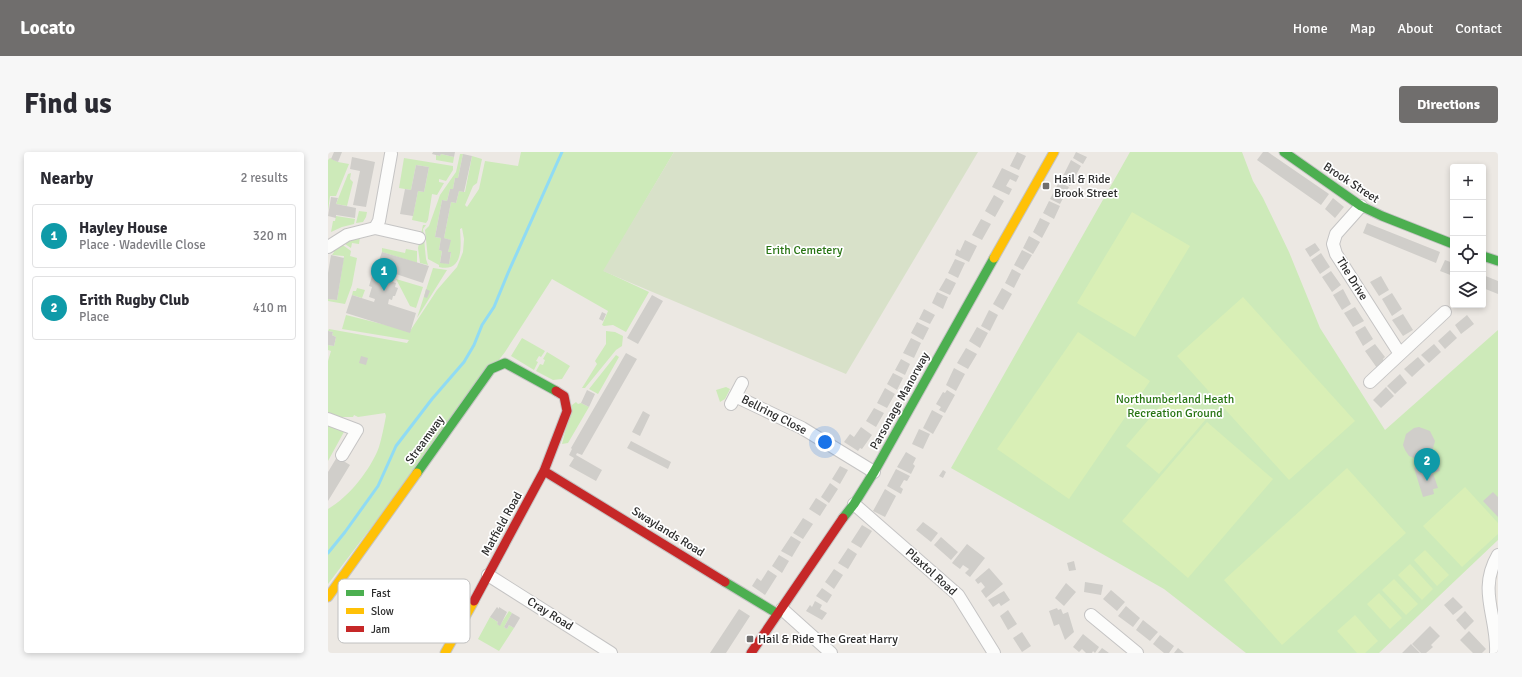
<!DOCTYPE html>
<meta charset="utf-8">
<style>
:root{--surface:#fff;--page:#f7f7f7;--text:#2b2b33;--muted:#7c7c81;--line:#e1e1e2;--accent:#706e6d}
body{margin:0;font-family:Signika,sans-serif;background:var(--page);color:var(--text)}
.controls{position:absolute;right:12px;top:12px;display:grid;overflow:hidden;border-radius:4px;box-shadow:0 2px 6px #0003}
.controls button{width:36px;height:36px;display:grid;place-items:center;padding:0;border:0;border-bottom:1px solid var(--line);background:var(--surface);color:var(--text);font:20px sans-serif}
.you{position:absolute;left:497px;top:290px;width:14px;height:14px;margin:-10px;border:3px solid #fff;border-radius:50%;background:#1a73e8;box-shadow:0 0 0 6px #1a73e833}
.badge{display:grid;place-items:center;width:26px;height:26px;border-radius:50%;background:var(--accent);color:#fff;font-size:13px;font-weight:700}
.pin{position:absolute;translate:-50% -33px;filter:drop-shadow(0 1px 2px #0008)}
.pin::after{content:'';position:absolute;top:21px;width:14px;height:12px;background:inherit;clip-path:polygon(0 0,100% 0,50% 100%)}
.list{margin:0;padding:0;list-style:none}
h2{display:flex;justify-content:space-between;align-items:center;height:52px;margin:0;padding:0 16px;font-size:17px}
h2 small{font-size:13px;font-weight:400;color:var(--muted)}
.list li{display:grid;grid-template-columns:26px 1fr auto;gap:12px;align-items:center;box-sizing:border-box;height:64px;margin:0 8px 8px;padding:0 8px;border:1px solid var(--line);border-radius:4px}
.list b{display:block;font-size:15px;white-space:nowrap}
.list p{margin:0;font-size:13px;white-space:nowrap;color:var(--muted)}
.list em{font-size:13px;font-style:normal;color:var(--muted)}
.icon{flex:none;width:22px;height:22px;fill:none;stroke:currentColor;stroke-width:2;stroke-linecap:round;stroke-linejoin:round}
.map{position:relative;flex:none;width:1170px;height:501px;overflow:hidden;border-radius:4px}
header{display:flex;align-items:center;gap:24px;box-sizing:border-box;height:56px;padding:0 20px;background:var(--accent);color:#fff}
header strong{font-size:19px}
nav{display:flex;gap:22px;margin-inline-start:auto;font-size:14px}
.intro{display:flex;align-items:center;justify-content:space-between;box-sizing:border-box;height:96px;padding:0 24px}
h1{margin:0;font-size:28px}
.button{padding:10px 18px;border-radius:4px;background:var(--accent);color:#fff;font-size:14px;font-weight:700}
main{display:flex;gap:24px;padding:0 24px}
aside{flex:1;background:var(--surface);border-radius:4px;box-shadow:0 2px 6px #0003}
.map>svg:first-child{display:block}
.green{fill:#cdeab9}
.cemetery{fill:#d8e1c9}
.pitch{fill:#d9efb6}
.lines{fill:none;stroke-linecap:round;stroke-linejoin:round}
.stream{stroke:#90dbf4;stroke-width:3}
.building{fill:#d0ceca}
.street-casing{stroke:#c5c4c4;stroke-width:14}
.fast-casing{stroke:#c5c4c4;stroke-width:11}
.slow-casing{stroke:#c5c4c4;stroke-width:11}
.jam-casing{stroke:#c5c4c4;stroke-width:11}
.street{stroke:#fcfcfb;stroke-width:12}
.fast{stroke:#4caf50;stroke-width:9}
.slow{stroke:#ffc107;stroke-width:9}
.jam{stroke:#c62828;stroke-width:9}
.poi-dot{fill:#706e6d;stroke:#fff;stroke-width:1.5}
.labels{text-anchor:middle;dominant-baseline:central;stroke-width:3.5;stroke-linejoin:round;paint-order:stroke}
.poi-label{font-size:12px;fill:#2d2d2d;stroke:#fff;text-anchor:start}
.street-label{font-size:12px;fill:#2d2d2d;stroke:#fff}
.park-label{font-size:12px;fill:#287413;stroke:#fff}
.key{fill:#fff;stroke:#c0c0c0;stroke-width:1}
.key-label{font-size:11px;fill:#2d2d2d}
</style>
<header>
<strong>Locato</strong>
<nav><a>Home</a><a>Map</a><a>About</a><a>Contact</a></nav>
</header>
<div class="intro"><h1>Find us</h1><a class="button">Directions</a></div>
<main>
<aside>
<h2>Nearby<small>2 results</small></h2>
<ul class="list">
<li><span class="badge" style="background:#0f9aa8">1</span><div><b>Hayley House</b><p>Place · Wadeville Close</p></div><em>320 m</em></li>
<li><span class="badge" style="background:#0f9aa8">2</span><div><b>Erith Rugby Club</b><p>Place</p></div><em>410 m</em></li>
</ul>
</aside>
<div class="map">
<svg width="1170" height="501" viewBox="0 0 1170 501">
<rect width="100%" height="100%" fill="#ece8e3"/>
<!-- green -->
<path class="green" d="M193,0H346L276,119L321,140L298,180L285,173L276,174L274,173L280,159L224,127L177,200L0,432V357C21,345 43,317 51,295C54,285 56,274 58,264L57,261L30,265L26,263L25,265H13V267L0,262V209L3,199L0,198V193L6,194L8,185L4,183L5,180L0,179L1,177L79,191L81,188L14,177L18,163L82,179L109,138L129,115L135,100L136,87L134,76L132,77C133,93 136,121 111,115V113L100,107L97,78L101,74L112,43L128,20L132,2H135L130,26H127L125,37H122L119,49L114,48L107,85L113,86L111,98L114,99L112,110L121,112L123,101L120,100L122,88L116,86L123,50L128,51L131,39L137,40L144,4L154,7L149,31L145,34L137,53L139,55L151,37L157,9L190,14Z
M802,0H914L925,29L935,46L961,100L992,176L1057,278L1170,178V388L1051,501H918L836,437L623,316Z
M113,2L126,5L125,11L108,8V3L112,4Z
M2,6L10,10L21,12L8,44H2L0,59V8Z
M76,6L125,14V18L118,29L111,27V30L116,31L109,43L104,42L100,68L98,71L84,68L90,39L96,40L101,15L88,13L83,38L71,36Z
M23,21L22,27L25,30L19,54L8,52L20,22Z
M31,59L39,60L38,65L35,70L28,71Z
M8,64L27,67L26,72L14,75L3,80L5,69H7Z
M95,73H98L95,77L98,107L100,113L92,111L90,96Z
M32,85L31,92L24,91L23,96L14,90Z
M12,91L23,99L22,104L29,106L24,133L17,152L0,149V147L9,148L16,104L4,103L6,100L4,98Z
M54,96L77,101L78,97L89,99V111L54,100Z
M105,116L119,118L89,166Z
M68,127L95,135L88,156L82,154Z
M29,136L37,138L34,146L24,143L25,139H28Z
M278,179L287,180L295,184L294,194L288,198L257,236H254L269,212L267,209L278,192Z
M194,186L217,199L213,205L211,204L208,209L210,210L206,218L183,204Z
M219,200L242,214L234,227L225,228L208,219L212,212L215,213L217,208L215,207Z
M288,203L291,205L270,242L261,237Z
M398,235L402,237L397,247L392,250L388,238Z
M248,250L250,252L253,251L261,255L240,291L234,292L244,253Z
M0,271L17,278L0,309Z
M181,459L184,461L176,475L179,477L181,473L186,476L171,499L150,487L162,465L170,470L169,472L172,473Z"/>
<!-- cemetery -->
<path class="cemetery" d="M346,0H650L518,222L275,119Z"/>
<!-- pitch -->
<path class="pitch" d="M804,60L862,94L807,185L749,151Z
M915,145L1027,269L961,328L849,204Z
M750,180L822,229L741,347L669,297Z
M845,239L878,267L831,322L798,294Z
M879,270L945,327L860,426L794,369Z
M1019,316L1078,381L954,493L896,428Z
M1137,335L1170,371V382L1134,415L1095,374Z
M1097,398L1121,423L1109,434L1086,408Z
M1082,412L1105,437L1094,448L1070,423Z
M1066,427L1090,452L1078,463L1054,438Z
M1051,441L1074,466L1062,477L1039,452Z
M1027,463L1050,489L1037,501H1029L1009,479Z"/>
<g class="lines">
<!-- stream -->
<path class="stream" d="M0,401L17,380L50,334L68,294L104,247L136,210L146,193L154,173L166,155L180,121L234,0"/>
</g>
<!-- building -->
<path class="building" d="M6,0H14L10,10L3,7Z
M105,0H127L126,5L113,2L112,4L104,2Z
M689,0L698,4L691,18L682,14Z
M748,0L759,5L755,12L745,6Z
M935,0H940L1001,42L993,53L929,8Z
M135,2L144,4L136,40L131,39L128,51L123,50L116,86L123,88L120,100H123L121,112L112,111L114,99L111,98L113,86L107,85L114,48L119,49L122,37H125L127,26H130Z
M24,5L47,10L38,55L25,53L32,19L22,17Z
M743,8L753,14L742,34L733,28Z
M88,13L101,15L96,40L90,39L85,64L72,62L77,37L83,38Z
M674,16L691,24L688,30L682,27L678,34L684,37L681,43L664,35Z
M731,30L741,35L732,52L722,47Z
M666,43L676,49L667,65L657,59Z
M3,45L10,46L8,52L28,56L27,66L8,63V66L0,64Z
M1005,46L1016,55L1007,66L997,57Z
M721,49L732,54L726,67L715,61Z
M712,66L722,71L714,86L705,80Z
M653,67L663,72L654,88L644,83Z
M1039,71L1112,100L1108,111L1035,81Z
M701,84L712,90L705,102L695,96Z
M637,88L649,94L641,110L627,103L629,97L632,99Z
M987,91L992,98L982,105L977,97Z
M694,98L704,103L695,118L686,113Z
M54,100L101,114L95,131L68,122L65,130L68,131L67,135L70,136L67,144H65L64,148L61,147L60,152L88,161L82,181L18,161L24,143L46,150L47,147L41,145L44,135L41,134L44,124L56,128L58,119L53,118L54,115L49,114Z
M993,101L1002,115L992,122L983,108Z
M3,103L16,106L9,148L0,147V121Z
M627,107L637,111L630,126L620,121Z
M1117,108L1125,111V124L1112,119Z
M684,117L693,122L686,136L677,131Z
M1003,119L1013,133L1004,140L994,125Z
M1155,123L1170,129V142L1155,136Z
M1053,124L1061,138L1051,144L1042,130Z
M618,126L628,131L622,143L611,138Z
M674,136L684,142L675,158L665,152Z
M98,137L102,139L99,146L96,145Z
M1015,137L1023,152L1014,158L1005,143Z
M609,140L620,145L615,157L604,151Z
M1064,141L1074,157L1064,164L1054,147Z
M324,143L335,149L310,192L299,186Z
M1027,155L1036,169L1025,175L1016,161Z
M596,157L607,163L602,172L591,167Z
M661,158L670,163L662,179L653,174Z
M274,160L278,162L275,169L271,167Z
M1075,162L1085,178L1075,184L1064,168Z
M1139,163L1146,172L1133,182L1127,173Z
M589,170L601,176L595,188L583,181Z
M1037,174L1045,187L1035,194L1027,180Z
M649,175L660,181L652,196L641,189Z
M1122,178L1129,186L1117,197L1110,189Z
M0,179L5,180L4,183L8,185L6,194L0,193Z
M583,186L593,191L586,206L575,201Z
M1047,192L1057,205L1055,207L1057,211L1049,216L1037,199Z
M1106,192L1113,200L1101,211L1093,203Z
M638,196L649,202L640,217L629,211Z
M298,201L309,207L254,303L249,301L248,303L274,318L268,329L241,314L246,306L241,303L244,297L243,296Z
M33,204L40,206L38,213L31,211Z
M1090,205L1097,213L1084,225L1076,217Z
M573,207L582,212L577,223L567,218Z
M626,216L637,222L628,239L618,233Z
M565,221L575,226L569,238L559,232Z
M1072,222L1079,231L1067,242L1059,234Z
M1058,235L1066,244L1053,256L1045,248Z
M557,236L567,242L559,256L549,251Z
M259,238L267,242L261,255L253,251Z
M619,238L627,243L617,261L611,258L613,255L608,252L615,240L617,241Z
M546,256L556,261L548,275L538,269Z
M604,258L615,264L605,282L595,276Z
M315,259L322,263L312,284L304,280Z
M533,275L544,283L534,297L532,296L530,299L516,290L522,282L526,285Z
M1091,275L1102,279L1107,289L1104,300L1096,306L1098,313L1109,310L1112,319L1105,321L1110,336L1105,337L1106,342L1095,345L1086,316L1088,315L1086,306L1081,304L1077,298L1075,293L1078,282L1086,276Z
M591,277L602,282L595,297L584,292Z
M303,289L343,310L340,317L299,296Z
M578,300L588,306L585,312L587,314L583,322L569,315Z
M9,305L22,313L0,349V320Z
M512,314L520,318L512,332L504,327Z
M568,317L582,324L579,329L576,328L572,335L575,337L573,342L559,334Z
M615,318L618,320L615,326L611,324Z
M502,331L510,337L501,351L493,345Z
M557,337L568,344L557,365L545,359Z
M1165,340L1170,345V365L1155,349Z
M488,346L499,353L492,364L481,357Z
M475,366L485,372L475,387L465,381Z
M595,370L610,381L603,390L588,378Z
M534,373L544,379L533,396L523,390Z
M463,384L473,390L464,405L453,399Z
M613,385L630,400L623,408L606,393Z
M639,392L657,406L642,425L637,421L641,417L635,413L632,417L624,411Z
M520,396L529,402L520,417L510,411Z
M451,403L461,409L454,421L444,414Z
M746,409L748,418L741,419L739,411Z
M661,416L675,432L658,446L653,439L657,435L653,430L650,432L647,428Z
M506,417L515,423L506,437L497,430Z
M440,418L449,424L437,443L424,434L429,426L433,429Z
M757,430L775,433L773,443L756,440Z
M738,431L748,440L736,454L727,446Z
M494,436L504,443L499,451L488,444Z
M783,438L797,450L789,459L775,447Z
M676,439L682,448L673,454L671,451L665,455L660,448Z
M1125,445L1135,455L1125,463L1116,453Z
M487,449L494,453L492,457L499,461L494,468L478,459L482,453L484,455Z
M798,454L812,466L805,475L790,464Z
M169,455L171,457V455L179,460L172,474L169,472L170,470L162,465Z
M729,456L730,458L733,457L735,462L740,460L746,480L737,488L731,472L726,474L721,459Z
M411,457L422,464L398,501H382Z
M680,458L689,472L680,478L672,464Z
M1137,459L1146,469L1137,478L1128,468Z
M184,461L191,465L192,466L186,476L181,473L179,477L176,475Z
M815,468L830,480L822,489L808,478Z
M1102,474L1112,484L1103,493L1105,495L1098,501H1093L1084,492Z
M1141,479L1158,497L1154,501H1145L1132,488Z
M694,480L703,494L694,500L685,486Z
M755,482L771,495L767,501L765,499L764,501H758L754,497L751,500L745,495Z
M832,483L846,494L841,501H836L825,492Z
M1083,492L1092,501H1074Z
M774,496L781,501H770Z
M850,496L856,501H846Z"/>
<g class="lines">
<defs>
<path id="street" d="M1033,54L1008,82L1005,92L1008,102L1072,202
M47,76L91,86
M0,95L19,83L47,76L51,69L63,2
M1042,230L1117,160
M407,244L474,276L546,320
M403,252L414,231
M0,267L29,278L14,303
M526,352L630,443L666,501
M160,423L283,501
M454,457L503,501
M763,463L809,501
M1168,501C1170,465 1149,439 1170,403"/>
<path id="fast" d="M956,0L1033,54L1054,64L1125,92
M1155,104L1170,109
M89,321L163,217L177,211L228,239
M515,366L526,352L546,320L666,106
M397,430L450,462"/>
<path id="slow" d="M666,106L726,0
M0,445L89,321
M117,501L146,449"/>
<path id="jam" d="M216,319L397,430
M146,449L216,319L239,259L236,244L228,239
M423,501L515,366"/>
</defs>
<!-- street casing -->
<use href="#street" class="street-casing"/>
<!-- fast casing -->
<use href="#fast" class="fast-casing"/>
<!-- slow casing -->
<use href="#slow" class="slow-casing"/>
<!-- jam casing -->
<use href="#jam" class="jam-casing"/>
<!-- street -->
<use href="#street" class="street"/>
<!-- fast -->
<use href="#fast" class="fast"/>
<!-- slow -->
<use href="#slow" class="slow"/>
<!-- jam -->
<use href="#jam" class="jam"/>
</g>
<!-- markers -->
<g class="poi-dot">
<rect x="714" y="30" width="8" height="8" rx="2"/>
<rect x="418" y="483" width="8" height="8" rx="2"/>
</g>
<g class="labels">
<!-- poi labels -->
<g class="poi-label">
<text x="726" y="27">Hail &amp; Ride<tspan x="726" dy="14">Brook Street</tspan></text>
<text x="430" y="487">Hail &amp; Ride The Great Harry</text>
</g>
<!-- street labels -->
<g class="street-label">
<text transform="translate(1023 31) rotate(33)">Brook Street</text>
<text transform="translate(1024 127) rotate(58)">The Drive</text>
<text transform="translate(572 249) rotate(-61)">Parsonage Manorway</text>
<text transform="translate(446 263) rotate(27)">Bellring Close</text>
<text transform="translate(97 288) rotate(-54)">Streamway</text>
<text transform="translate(174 372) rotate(-61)">Matfield Road</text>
<text transform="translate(340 380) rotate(32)">Swaylands Road</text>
<text transform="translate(603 420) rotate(42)">Plaxtol Road</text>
<text transform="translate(222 462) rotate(32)">Cray Road</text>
</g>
<!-- park labels -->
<g class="park-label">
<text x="476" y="98">Erith Cemetery</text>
<text x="847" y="247">Northumberland Heath<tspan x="847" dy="14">Recreation Ground</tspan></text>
</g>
</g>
<!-- legend -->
<rect x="10" y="427" width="132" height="64" rx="6" class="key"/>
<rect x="18" y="438" width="18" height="6" fill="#4caf50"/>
<rect x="18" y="456" width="18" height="6" fill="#ffc107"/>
<rect x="18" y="474" width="18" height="6" fill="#c62828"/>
<g class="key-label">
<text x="43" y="445">Fast</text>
<text x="43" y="463">Slow</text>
<text x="43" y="481">Jam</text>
</g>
</svg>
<div class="controls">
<button>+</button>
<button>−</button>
<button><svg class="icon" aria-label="locate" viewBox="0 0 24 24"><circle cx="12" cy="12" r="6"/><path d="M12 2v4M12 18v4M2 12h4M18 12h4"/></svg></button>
<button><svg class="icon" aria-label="layers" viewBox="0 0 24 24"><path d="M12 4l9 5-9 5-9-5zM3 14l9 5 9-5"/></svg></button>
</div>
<div class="you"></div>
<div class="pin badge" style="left:56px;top:139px;background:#0f9aa8">1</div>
<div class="pin badge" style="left:1099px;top:329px;background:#0f9aa8">2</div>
</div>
</main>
